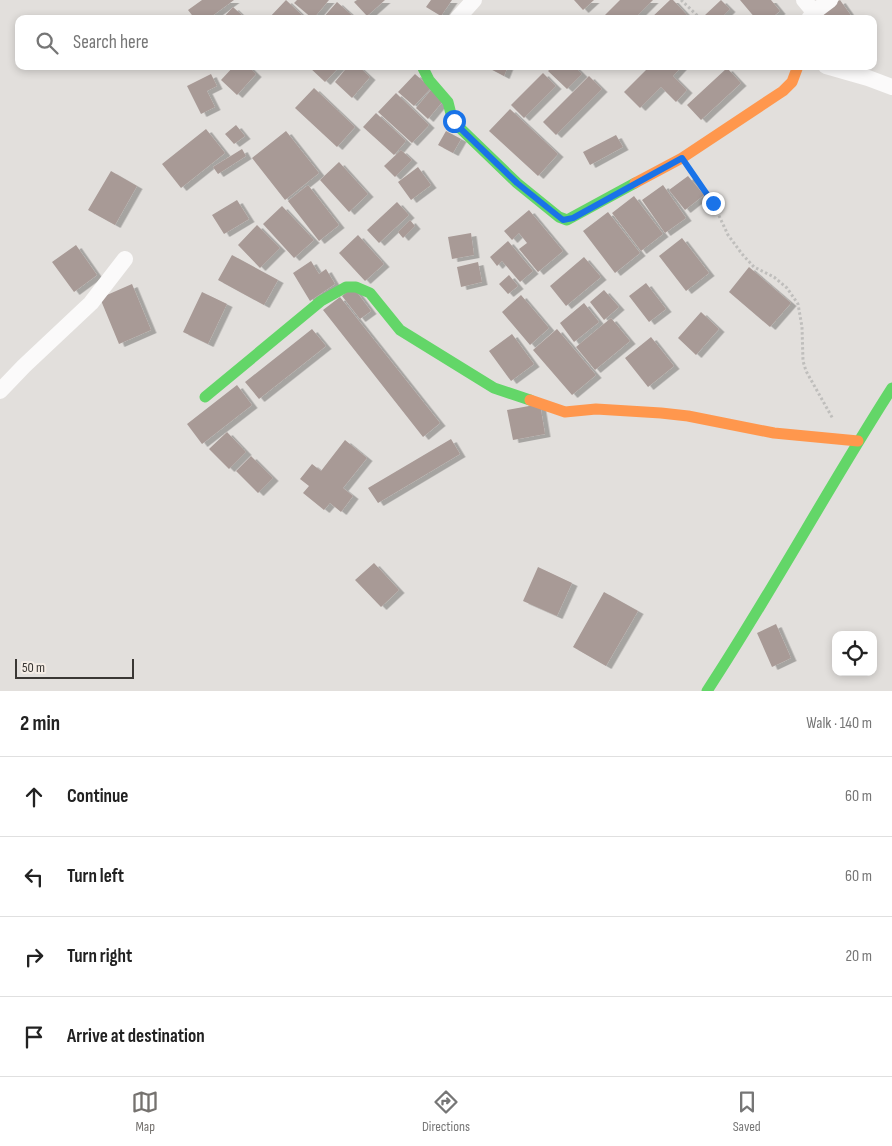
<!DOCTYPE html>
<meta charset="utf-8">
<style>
:root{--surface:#fff;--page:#f2f2f2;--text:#222;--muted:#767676;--line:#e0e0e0;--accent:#75726f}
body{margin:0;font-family:"Sofia Sans Condensed",sans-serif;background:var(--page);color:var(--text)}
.controls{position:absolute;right:15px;bottom:15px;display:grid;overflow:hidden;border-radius:10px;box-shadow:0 2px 8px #0003}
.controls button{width:45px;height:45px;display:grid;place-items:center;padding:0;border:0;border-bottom:1px solid var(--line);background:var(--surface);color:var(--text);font:25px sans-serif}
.scale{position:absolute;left:15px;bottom:12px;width:119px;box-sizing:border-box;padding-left:5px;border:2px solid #3a3734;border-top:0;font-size:14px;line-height:18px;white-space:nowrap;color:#3a3734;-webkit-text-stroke:4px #f4ece5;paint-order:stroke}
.stop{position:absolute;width:15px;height:15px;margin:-11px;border:4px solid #1a73e8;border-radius:50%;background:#fff}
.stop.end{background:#1a73e8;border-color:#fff;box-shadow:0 1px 5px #0008}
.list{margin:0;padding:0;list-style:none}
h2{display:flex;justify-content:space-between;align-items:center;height:65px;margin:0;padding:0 20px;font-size:21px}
h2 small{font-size:16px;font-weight:400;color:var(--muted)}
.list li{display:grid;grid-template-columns:32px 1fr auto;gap:15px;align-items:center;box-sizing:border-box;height:80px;padding:0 20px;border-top:1px solid var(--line)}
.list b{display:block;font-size:19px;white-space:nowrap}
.list em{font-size:16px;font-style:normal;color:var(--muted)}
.icon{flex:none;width:28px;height:28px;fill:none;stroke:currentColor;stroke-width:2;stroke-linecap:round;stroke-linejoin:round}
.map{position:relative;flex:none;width:892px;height:691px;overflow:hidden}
.search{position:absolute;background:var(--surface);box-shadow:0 2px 8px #0003;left:15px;right:15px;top:15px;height:55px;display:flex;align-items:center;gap:12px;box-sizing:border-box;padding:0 18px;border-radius:10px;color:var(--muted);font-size:19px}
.sheet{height:385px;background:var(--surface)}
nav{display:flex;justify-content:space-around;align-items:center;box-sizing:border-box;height:70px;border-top:1px solid var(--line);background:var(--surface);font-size:14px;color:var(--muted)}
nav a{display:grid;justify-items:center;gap:2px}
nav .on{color:var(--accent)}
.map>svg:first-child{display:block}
.building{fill:#a89a96;filter:url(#shadow)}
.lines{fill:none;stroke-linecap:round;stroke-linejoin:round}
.path{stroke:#bfbebc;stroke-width:3;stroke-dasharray:2.5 2.5;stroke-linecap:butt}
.street{stroke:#fbfafa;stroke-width:16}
.fast{stroke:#63d668;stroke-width:11}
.slow{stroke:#ff974d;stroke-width:11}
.route{stroke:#1a73e8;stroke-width:6}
</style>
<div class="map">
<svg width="892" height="691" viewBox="0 0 892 691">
<defs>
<filter id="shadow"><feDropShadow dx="5.5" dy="3" stdDeviation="0" flood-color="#0004"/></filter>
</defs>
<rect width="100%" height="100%" fill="#e2dfdc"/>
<!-- building -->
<path class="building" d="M202,0H234L208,19H195L188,10Z
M286,0L306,19H268Z
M297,0H329L313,19L294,3Z
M357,0H385L367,16L354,2Z
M431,0H452L441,16L426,7Z
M574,0H594L583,10Z
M620,0H653L634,19H601Z
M670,0H673L688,16L685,19H650Z
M721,0L730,9L720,19H706L704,16Z
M740,0H771L780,11L770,19H756Z
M840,0L852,17L850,19H826L822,12Z
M337,2L356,19H322Z
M233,7L246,19H222Z
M234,66H248L256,74L237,95L221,80Z
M308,66H340L325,82Z
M348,66H358L370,77L352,98L335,82Z
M485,66H508L504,76Z
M553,66H574L582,74L567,89L548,71Z
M650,66H682L673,76L687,90L676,102L661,87L640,108L624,92Z
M727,68L741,83L701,120L687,105Z
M543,73L556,86L524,118L511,105Z
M211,74L217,86L207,91L215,107L201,114L187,86Z
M415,74L431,88L414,106L398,92Z
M589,76L602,89L556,135L543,122Z
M314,88L355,127L337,147L295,108Z
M431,90L443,101L428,119L416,108Z
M396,93L429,125L412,143L378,112Z
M510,109L558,154L538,176L489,131Z
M376,113L406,141L394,155L363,127Z
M236,125L245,136L234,144L225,134Z
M206,129L225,153L181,188L162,164Z
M286,131L319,173L285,200L252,158Z
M446,131L461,139L453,153L438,145Z
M616,135L623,147L590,165L583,152Z
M242,149L246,156L218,174L213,167Z
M401,150L412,160L395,177L384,166Z
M339,162L368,194L349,212L320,180Z
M418,167L431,185L411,200L398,182Z
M111,171L137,186L115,225L88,210Z
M688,176L704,195L685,210L669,190Z
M308,185L339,225L319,241L288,201Z
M663,185L686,218L665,233L642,200Z
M634,196L663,234L641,251L612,213Z
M237,200L249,219L224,234L212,215Z
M397,202L409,215L379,243L367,230Z
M282,206L314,240L294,258L263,224Z
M529,210L563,251L538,272L519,249L527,243L519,233L512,240L504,231Z
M608,212L640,253L615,273L583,231Z
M410,220L415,226L403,238L398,232Z
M257,225L280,248L260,268L238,245Z
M471,233L474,255L452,259L448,237Z
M358,235L384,264L365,281L339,253Z
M682,238L709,273L686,291L659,256Z
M508,241L533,271L520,282L502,261L497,266L490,257Z
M76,245L97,275L74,292L52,262Z
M232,255L278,280L264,305L218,280Z
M584,257L601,277L566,306L550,286Z
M311,261L319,274L326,269L335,284L310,301L293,273Z
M478,262L482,282L461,287L457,267Z
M749,267L791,303L770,327L729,292Z
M509,275L518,286L508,294L499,284Z
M646,283L666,309L649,322L629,296Z
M132,284L151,330L119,344L100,298Z
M353,287L371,311L360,319L342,296Z
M604,290L619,307L604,320L590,302Z
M202,292L227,304L208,344L183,332Z
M521,295L549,328L530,345L502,312Z
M340,297L440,423L423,437L323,310Z
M584,303L599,322L574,342L560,323Z
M701,312L719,329L696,355L678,338Z
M611,318L630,341L595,370L576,347Z
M312,329L326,346L259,399L245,382Z
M557,329L596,375L572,395L533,350Z
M512,334L534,364L511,381L489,351Z
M651,337L674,366L648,387L625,358Z
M237,385L252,405L202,444L187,424Z
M540,404L545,434L513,440L507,410Z
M227,432L246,452L229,469L209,449Z
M451,439L460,454L378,503L368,488Z
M345,440L367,458L343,488L353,496L341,512L330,503L324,510L303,493L309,486L300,479L312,464L321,471Z
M251,456L273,478L258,493L236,471Z
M374,563L399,590L381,607L355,580Z
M538,567L572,583L557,616L523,601Z
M604,592L638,611L606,666L573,647Z
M776,624L791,658L772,667L757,633Z"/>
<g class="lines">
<!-- path -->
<path class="path" d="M681,0L701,19
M693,173L713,203L728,235L742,254L754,267L774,277L787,288L798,304L802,327L803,361L806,371L833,419"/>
<!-- street -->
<path class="street" d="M804,0L814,12
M457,19L474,0
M809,19L814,12L830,0
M826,66L868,78L892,87
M0,391L24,366L91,303L125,259"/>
<!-- fast -->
<path class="fast" d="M423,68L429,80L448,102L451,114L461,129L517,183L559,217L567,220L635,183
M205,397L321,301L346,287H356L370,293L400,330L494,388L530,400
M707,691C772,592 828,488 892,388"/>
<!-- slow -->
<path class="slow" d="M635,183L682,158L783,91L792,82L798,66
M530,400L565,412L596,409L661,413L688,416L774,433L858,441"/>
</g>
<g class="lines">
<!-- route -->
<path class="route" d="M454,121L461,129L517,183L563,220L573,218L682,158L713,203"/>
</g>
</svg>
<div class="controls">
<button><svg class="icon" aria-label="locate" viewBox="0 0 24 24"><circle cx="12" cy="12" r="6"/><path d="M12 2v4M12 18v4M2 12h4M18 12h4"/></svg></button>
</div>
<div class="scale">50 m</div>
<div class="stop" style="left:454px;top:121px"></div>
<div class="stop end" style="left:713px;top:203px"></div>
<div class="search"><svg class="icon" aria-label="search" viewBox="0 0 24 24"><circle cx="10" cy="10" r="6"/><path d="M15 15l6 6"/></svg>Search here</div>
</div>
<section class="sheet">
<h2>2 min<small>Walk · 140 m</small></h2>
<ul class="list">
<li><svg class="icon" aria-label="ahead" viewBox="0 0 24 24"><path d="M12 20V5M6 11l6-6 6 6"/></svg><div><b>Continue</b></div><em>60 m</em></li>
<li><svg class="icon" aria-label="left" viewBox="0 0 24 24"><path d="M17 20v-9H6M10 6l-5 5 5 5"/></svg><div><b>Turn left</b></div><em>60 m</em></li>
<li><svg class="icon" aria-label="right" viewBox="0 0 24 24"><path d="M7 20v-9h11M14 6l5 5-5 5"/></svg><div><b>Turn right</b></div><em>20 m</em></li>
<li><svg class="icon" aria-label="arrive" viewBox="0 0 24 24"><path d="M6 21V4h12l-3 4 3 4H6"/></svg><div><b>Arrive at destination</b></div></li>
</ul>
</section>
<nav>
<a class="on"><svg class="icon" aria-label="map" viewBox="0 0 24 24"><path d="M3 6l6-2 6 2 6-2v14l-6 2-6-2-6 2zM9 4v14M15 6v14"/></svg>Map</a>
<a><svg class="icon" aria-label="directions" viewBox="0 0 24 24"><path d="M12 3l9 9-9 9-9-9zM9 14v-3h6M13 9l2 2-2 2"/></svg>Directions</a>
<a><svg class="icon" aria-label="saved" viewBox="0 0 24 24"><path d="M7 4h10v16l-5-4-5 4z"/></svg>Saved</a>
</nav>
